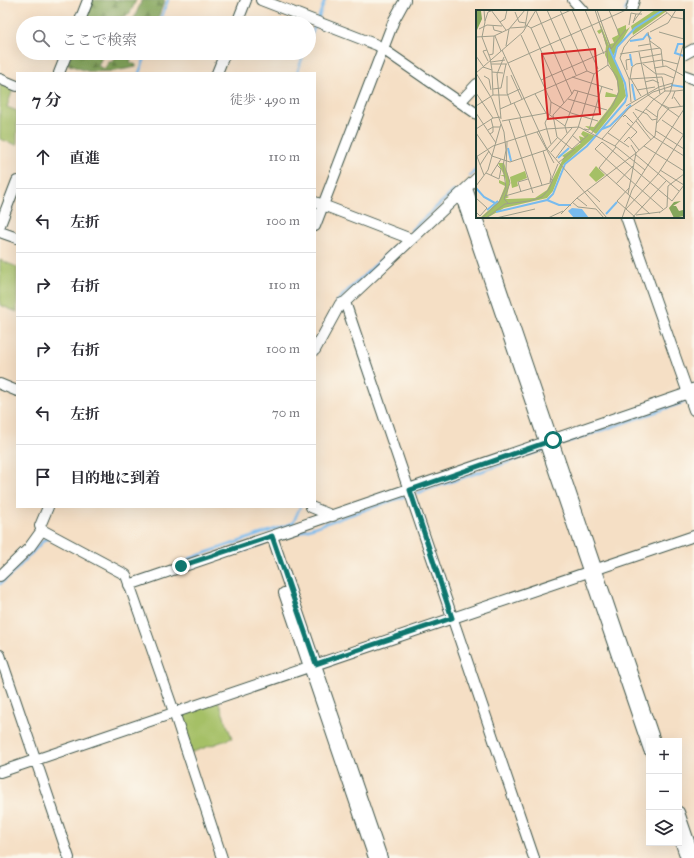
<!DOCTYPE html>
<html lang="ja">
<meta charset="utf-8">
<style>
:root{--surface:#fff;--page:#f7f7f7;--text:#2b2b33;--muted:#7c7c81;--line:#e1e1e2}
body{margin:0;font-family:"IM FELL Great Primer","Noto Serif JP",serif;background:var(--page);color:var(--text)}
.controls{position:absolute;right:12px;bottom:12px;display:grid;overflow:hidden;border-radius:0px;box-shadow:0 4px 16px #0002}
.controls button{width:36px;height:36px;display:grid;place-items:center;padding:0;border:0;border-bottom:1px solid var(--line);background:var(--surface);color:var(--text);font:20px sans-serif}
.stop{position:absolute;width:12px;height:12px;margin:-9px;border:3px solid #0f766e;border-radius:50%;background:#fff}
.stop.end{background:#0f766e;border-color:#fff;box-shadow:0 1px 4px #0008}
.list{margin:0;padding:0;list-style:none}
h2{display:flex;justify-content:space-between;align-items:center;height:52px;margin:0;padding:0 16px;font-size:17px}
h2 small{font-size:13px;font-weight:400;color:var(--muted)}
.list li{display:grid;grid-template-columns:26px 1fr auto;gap:12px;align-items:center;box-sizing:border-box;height:64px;padding:0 16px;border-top:1px solid var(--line)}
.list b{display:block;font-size:15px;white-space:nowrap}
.list em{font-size:13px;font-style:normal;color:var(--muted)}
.icon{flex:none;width:22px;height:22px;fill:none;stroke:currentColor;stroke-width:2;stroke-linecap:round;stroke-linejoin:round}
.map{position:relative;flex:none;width:694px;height:858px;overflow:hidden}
.search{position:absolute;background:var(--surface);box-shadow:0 4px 16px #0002;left:16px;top:16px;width:300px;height:44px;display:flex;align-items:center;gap:10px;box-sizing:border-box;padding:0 14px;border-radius:22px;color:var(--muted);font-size:15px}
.panel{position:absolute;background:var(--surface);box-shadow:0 4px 16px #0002;left:16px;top:72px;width:300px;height:436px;border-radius:0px}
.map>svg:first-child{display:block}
.green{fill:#a5c066;stroke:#627e4d}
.forest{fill:url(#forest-firs);stroke:#527248}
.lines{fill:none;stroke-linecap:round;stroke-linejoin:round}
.stream{stroke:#78bbee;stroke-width:2.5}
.street-casing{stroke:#3f554a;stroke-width:12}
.secondary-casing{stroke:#3f554a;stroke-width:17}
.street{stroke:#fff;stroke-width:10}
.secondary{stroke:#fff;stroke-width:15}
.route{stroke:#0f766e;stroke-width:5}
.inset-river{fill:none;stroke:#78bbee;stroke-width:2}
.inset-road{fill:none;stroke:#9f9e8b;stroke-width:1}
.view{fill:#d62828;fill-opacity:0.15;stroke:#d62828;stroke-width:2}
.inset-edge{fill:none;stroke:#1f3d34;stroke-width:2}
</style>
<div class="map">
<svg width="694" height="858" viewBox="0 0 694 858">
<defs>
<pattern id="forest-firs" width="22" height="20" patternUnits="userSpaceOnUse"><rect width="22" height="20" fill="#84a65b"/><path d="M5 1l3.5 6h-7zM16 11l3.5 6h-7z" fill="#6b884c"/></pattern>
</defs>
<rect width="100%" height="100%" fill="#fbf7ec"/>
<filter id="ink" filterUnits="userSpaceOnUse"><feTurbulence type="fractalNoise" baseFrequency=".025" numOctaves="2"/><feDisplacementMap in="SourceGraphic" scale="8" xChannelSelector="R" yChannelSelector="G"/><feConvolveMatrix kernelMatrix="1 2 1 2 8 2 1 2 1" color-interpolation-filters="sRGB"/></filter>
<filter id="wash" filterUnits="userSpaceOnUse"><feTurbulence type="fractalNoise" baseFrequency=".012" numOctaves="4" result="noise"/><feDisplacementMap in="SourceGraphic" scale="16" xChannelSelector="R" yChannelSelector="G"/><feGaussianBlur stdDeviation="0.9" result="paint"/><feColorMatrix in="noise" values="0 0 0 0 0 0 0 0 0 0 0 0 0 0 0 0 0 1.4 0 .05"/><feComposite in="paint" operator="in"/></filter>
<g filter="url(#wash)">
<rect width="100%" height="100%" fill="#f5dfc5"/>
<!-- green -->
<path class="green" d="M0,84L13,89L7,107L17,111V145L0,139Z
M0,260L17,267V312L0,305Z
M218,700L232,738L190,753L178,715Z"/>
<!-- forest -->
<path class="forest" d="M92,0H136C127,21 129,16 108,19L105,23H83Z
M142,0H165L156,23H132Z
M71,53H98L102,57L98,66L104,69L109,62H112L118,53H133L130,62L136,65V67L115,71L90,72L69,65L68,63Z"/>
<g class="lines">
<!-- stream -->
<path class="stream" d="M625,11L628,0
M318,19L325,0
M159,23L168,0
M309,41L315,26
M139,73L147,53
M297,73L304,53
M470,176L477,169
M411,230L454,191
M337,302L344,294L398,244
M559,445L685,402
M418,493L544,450
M282,538L406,496
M242,551L263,544
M188,559L293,523L300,507
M0,584L12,574L45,539H49"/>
</g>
</g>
<g filter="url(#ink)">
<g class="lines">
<defs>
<path id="street" d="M261,0L377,45L477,114
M573,0L583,11
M631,11L634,0
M79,23L88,0
M237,23L246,0
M683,55L694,49
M59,73L67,53
M217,73L225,53
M683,75L694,79
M0,79L17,86
M460,102L477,84
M477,178L345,302L534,858
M467,188L655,741
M460,194L649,750
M315,202L411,239
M626,217L694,410
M0,225L17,181
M315,226L394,20L405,0
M0,232L17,238
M315,350L340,304L345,302
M0,384L17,391
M48,507L40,526L42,530L126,575L174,712L222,858
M311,507L333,516
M272,536L382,858
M0,576L29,548L42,530
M129,585L688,393
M284,593L374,858
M0,655L69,858
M0,772L694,536
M679,812L694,856
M679,838L686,858"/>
<path id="secondary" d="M688,393L694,391"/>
</defs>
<!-- street casing -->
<use href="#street" class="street-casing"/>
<!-- secondary casing -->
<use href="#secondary" class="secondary-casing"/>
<!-- street -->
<use href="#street" class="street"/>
<!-- secondary -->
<use href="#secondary" class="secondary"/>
</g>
</g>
<g class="lines" filter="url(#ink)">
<!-- route -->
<path class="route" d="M181,566L272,536L316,664L452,618L410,490L553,440"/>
</g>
<!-- overview -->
<g transform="translate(476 10)">
<rect width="208" height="208" fill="#f5dfc5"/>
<path d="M125,12L134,34L138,33L136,28L142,25L141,19L150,15V20L154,17L137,46ZM124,13L147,70L150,86L120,124L109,116L118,117L134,97L140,87H129L130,82L141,85L142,82L141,71L129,45L130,36L126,22L123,24L121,21L125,19ZM107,121L119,126L87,155L77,181L71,188L28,198L11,208H4L23,191L29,176L23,173V170L30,173L29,167L24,165H28L22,153H28L34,171L31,186L33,187L29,189L59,188L71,180L88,147L86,146L105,133L103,126L109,128L105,124ZM120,156L129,165L120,172L113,165ZM49,161L51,168L41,172L42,176L36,178L34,167Z" fill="#a5c066"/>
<path d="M0,0L5,1L6,9L1,20ZM205,191L197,196H200L203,201L207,200L208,206L198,208L193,198L198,192Z" fill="#84a65b"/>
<path d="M179,0H192L157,25L155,16Z" fill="#a5c066"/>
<path d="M96,198L106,199L113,208H98L92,201Z" fill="#78bbee"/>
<path class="inset-river" d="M154,31L167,29L171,24L175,29M207,34H202L199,43L208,46M154,44L156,56M138,49L141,37L159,18L187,0M156,74L159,90M195,75L208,77M126,119L134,116L155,95M32,138L35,151M82,148L93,138M0,178L8,187L19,193M71,190L83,195H95M11,200L22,191M20,202L71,190L77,184L89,154L111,136L149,92L151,86L149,73L133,38M130,204L141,192"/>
<path class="inset-road" d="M15,0L30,20M71,0L100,65M84,0L111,61L118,64M96,0L122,59M109,0L128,44M119,0L131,36M121,0L135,39L150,19M133,0L144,26M188,0L196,7L208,9M60,1L96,84L77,105L81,127L96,139L112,125M39,2L43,12L50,13M9,11L12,2L15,1M158,11L166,0M24,12L29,9L31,0M157,13L160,4H166M50,15L55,18L88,93M153,15L155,3L160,4M17,16L18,20L26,22M34,18L49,17L52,0M55,18L95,0M3,19L11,15L26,16M172,22L184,84M174,22L192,13L200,0M183,22L208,29M45,25L75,92L74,104M19,26L25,41M0,27L18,26L33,19L49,0M6,27L14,48L16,60M6,27L9,12L8,0M174,31L185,39L187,56M30,36L33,19M162,36L174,34M11,40L7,41L12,51M26,40L71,139L131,208M163,42L172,85L203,107M144,44L184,38M13,45L17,44L18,26M0,46L7,56M164,48L185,44M15,52L29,50M32,53L150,0M15,54H31M167,54L180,64H188L198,68M7,57L16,60V62L27,63M178,58L190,56L208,66M151,60L150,50L155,49M16,62L17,85M0,63L16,89L28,122L30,140L27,156L30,178L23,192L6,208M0,63L47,22L60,0M35,65L46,89M8,66L13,69L15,80M31,66V83L35,94M96,67L137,80M153,69L155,92M154,69L156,57L160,54L186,50L202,54M155,69L165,86M65,70L131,41L134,35M169,72L177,70L183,73M17,79L25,78L30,54M161,80L179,77M189,81L186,67L153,69L144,48L148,37L155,28L191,3M0,83L17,108M59,84L70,103M96,84L98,80L123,87M198,87L205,97M92,89L131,100M196,89L199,81L208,80M75,92L95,103L122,111M38,93L45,108M0,96L17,85H31L44,79M150,96L183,77L197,73M193,98L208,96M24,99L111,61M159,99L171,104L176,110L181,109M170,99L181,107M157,102L170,120L178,127M0,103L20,133M73,104L69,113L75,134M147,107L149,105L157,113M44,108L66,175M15,109L17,117H24M25,109L21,64L28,47M33,110L57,183M186,110L208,125M26,111L71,103L89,116M160,111L175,130M151,113L161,122L155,128M180,114L193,98L187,95M0,119L17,108L25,107M108,119L113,120L126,76M12,120L17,117V122L14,124M180,121L208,139M61,122L78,153M0,123L16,146L34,152L70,140L82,127M91,123L89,116L102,81M132,123L153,137M115,124L137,95L143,81L141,67L132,55L131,41M96,125L105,133M178,127L208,146M126,129L153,98L177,82L196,76M31,132L30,160L34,173L28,189L32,193M148,132L153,127L163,140M139,136L177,90L189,81H199M168,136L208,161M140,137L123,158L174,204M67,141L75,166L74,172M75,142L96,118M0,144L8,165M159,144L203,181M0,147L17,136L70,119L103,117L139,136L169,160M80,148L102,118L118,64L132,55M82,153L99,139M4,155L13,141M184,160L208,175M10,163L23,169L25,159L21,155M15,165L25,149M140,174L157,156M0,176L12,160L25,114M153,178L141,191L150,199L182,164L208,124M111,180L124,192M45,182L42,172L52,169M152,184L160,143L179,126L182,101L194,83L208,32M29,186L74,173L82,154M0,188L11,198L4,206L0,202M101,188L111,196M96,192L102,197L120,199L128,208M150,199L159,207M187,199L119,139L126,132L196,191L208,175M183,203L191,197L192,176L208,164M85,204L101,188L160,143L155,135M160,205L184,202M10,208L29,194L53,191L66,187L73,179L77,169M20,208L59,199M72,208L87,201M146,208L156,180L208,99M156,208L190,171"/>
<path class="view" d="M119,39L124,104L72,109L66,44Z"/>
<rect width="208" height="208" class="inset-edge"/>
</g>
</svg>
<div class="controls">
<button>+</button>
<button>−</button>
<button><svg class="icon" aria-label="layers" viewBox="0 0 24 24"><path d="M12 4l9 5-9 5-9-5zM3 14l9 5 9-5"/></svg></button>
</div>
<div class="stop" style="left:553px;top:440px"></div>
<div class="stop end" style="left:181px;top:566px"></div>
<div class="search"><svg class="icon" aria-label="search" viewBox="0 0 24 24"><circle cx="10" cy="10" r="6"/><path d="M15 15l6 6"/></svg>ここで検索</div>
<section class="panel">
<h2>7 分<small>徒歩 · 490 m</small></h2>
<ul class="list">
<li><svg class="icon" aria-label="ahead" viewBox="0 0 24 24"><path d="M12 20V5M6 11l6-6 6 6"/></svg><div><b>直進</b></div><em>110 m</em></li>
<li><svg class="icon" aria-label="left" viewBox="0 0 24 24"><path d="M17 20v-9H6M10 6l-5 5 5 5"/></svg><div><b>左折</b></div><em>100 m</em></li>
<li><svg class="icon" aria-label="right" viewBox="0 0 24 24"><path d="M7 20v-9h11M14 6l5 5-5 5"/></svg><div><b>右折</b></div><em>110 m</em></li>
<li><svg class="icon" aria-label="right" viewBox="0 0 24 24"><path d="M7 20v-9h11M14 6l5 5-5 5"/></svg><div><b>右折</b></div><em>100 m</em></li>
<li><svg class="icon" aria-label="left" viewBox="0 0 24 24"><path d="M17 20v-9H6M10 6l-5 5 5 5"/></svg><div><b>左折</b></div><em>70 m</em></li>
<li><svg class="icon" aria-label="arrive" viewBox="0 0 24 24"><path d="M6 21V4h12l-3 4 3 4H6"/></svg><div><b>目的地に到着</b></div></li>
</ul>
</section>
</div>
